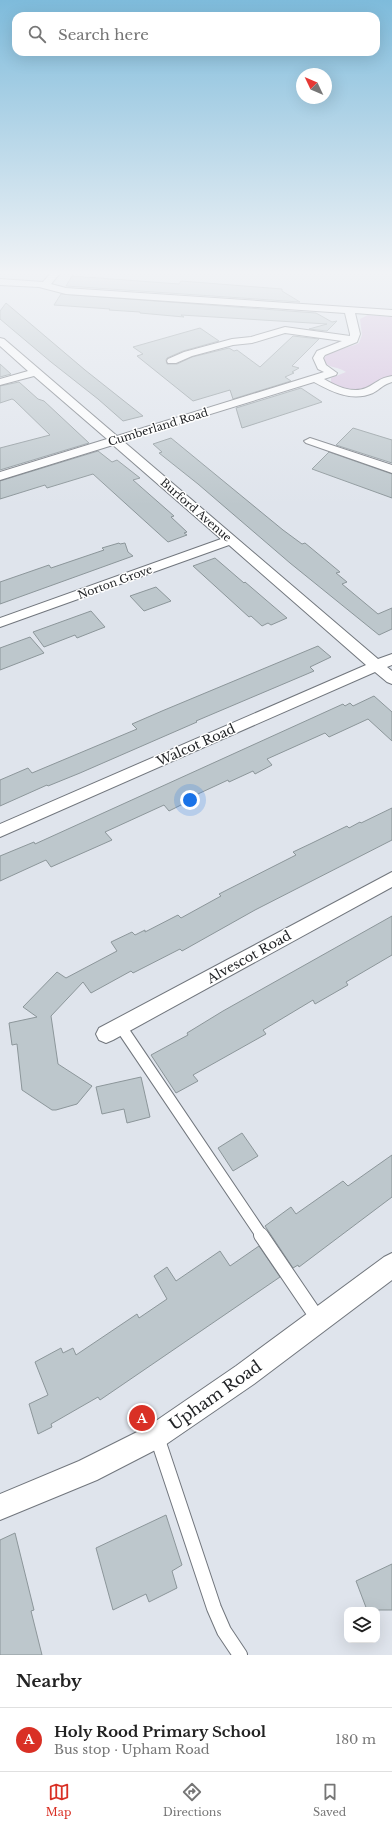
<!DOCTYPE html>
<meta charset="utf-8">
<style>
:root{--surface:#fff;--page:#f6f6f6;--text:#222;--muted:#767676;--line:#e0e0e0;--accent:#d93025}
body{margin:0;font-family:"Libre Baskerville",serif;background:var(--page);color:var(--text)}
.controls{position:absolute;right:12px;bottom:12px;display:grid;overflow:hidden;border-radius:8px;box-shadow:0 4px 16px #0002}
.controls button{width:36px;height:36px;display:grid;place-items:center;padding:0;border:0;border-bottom:1px solid var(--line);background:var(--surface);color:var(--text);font:20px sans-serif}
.compass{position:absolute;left:296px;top:68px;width:36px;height:36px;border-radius:50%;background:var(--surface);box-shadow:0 4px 16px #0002;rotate:314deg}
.you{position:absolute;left:190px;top:800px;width:14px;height:14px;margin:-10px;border:3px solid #fff;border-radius:50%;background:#1a73e8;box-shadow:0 0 0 6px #1a73e833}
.badge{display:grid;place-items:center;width:26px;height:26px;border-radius:50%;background:var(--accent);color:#fff;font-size:13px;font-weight:700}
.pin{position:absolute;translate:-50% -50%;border:2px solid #fff;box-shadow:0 1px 4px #0006}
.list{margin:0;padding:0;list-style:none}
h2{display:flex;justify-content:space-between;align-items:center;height:52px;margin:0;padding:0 16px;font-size:17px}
h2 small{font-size:13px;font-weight:400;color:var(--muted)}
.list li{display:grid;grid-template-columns:26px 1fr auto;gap:12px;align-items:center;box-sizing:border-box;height:64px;padding:0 16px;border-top:1px solid var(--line)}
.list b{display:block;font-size:15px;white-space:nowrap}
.list p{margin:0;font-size:13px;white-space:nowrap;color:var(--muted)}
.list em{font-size:13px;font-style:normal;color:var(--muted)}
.icon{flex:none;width:22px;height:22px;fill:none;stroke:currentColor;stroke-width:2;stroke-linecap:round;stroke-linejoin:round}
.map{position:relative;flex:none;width:392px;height:1655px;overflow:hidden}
.search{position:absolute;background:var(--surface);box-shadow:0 4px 16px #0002;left:12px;right:12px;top:12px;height:44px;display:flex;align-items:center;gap:10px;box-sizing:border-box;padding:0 14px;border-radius:12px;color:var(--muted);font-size:15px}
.sheet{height:116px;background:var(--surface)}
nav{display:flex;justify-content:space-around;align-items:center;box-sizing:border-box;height:56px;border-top:1px solid var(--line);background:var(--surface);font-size:11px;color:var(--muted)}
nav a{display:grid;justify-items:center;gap:2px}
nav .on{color:var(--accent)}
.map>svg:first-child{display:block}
.green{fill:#d5bcdd}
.building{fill:#bdc7cc;stroke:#8c969a}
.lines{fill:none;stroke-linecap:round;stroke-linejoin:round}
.service-far1-casing{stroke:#71767d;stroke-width:13}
.service-casing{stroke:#71767d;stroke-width:16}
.minor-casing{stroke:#71767d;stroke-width:2}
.service-far1{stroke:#fff;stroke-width:11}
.service{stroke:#fff;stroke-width:14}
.minor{fill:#fff;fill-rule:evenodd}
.labels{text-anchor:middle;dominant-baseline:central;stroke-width:3;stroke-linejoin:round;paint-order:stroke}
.far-street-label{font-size:11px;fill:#222427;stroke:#fff}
.street-label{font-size:13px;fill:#222427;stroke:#fff}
.near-street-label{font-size:16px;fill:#222427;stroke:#fff}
</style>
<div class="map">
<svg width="392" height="1655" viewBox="0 0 392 1655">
<rect width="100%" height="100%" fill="#dfe4ec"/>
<!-- green -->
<path class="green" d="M368,315L392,317V376L376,381L367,389L353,391L334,386L331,383V378L346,372C338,366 330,369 323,361C327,348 349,349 359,343L362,335L360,319Z"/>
<!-- building -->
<path class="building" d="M72,276L179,284L181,281L282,289V291L300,302L66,286Z
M61,294L316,313L332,322L337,321L327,331L309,329L327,324L181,315L184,317L140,313V312L109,310L110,309L54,305Z
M6,303L85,370L143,416L123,421L98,399L51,362L0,319V311Z
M200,328L219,341L183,351L167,358L166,360L167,364H177L192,357L229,348L234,351L237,350L260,367L293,336L319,339L292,366L299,368L292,372L294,373L285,377L291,381L233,399L230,390L193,401L137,356L143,354L133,347Z
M0,364L11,374L0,377Z
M19,382L38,399L44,401L89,443L0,470V448L50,435L14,400L12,399L0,403V386Z
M301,388L322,402L242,428L236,408Z
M353,428L392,440V463L336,445Z
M171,438L283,530L302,544L305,543L340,572L336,573L347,582L342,584L378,614L392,608V629L379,635L290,563L198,484L159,453L162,452L153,444Z
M98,451L112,462L117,460L140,478L133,480L174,516L171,517L187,532L184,533L187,535L168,542L93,474L47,488L45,485L0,499V481Z
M329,452L392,474V498L312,469Z
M119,543L120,544L125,543L128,552L133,556L0,604V582L49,565L51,568L104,550L102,548Z
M215,558L244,583L245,582L287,618L271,625L268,623L262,626L251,616L249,617L193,566Z
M156,587L171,601L144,611L130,596Z
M91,611L105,627L77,638L75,635L44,647L33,632Z
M30,637L44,653L0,670V648Z
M318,646L331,657L310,667L314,671L196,721L197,722L80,773L48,786L47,785L0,806V780L28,768L32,773L137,729L132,724L162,711Z
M374,696L392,712V741L368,719L329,737L325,733L267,759L272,765L255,774L253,771L229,782L228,780L185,800L187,802L169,811L164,805L105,832L112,840L51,867L46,860L0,881V856L34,842L35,844L343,704L345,706L350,703L353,706Z
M392,808V840L255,910L182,951L180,949L133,973L131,971L91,993L83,982L51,1016L58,1064L92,1086L77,1104L56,1110H52L22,1090L17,1044L12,1045L9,1023L37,1017L23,1007L57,972L66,978L117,951L111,942L132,932L135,935L145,930V932L178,915L181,918L221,896L219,894L296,855L293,852L310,844L347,826L349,828L360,822L361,823Z
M392,916V955L346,982L348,985L315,1004L313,1000L263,1030L266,1034L193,1075L198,1081L176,1093L151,1055L188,1035L187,1033L223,1011Z
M141,1077L150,1117L127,1123L124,1109L102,1114L96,1087Z
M242,1133L258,1156L233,1171L218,1148Z
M392,1155V1197L299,1267L298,1265L293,1268L265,1226L291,1207L296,1214L343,1181L348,1186Z
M259,1246L280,1277L100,1400L98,1397L51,1424L52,1427L38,1434L29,1404L48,1395L35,1362L61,1348L63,1353L73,1348L76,1355L137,1314L139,1318L167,1299L154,1276L167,1267L176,1281L220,1251L230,1266Z
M166,1515L182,1565L172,1571L177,1588L149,1602L146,1594L113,1610L96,1548Z
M15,1533L34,1610L31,1611L42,1655H0V1540Z
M392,1564V1610H367L356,1581Z"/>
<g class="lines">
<defs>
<path id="service-far1" d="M121,1027L262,1236"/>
<path id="service" d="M261,1235L318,1319
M157,1437L214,1608L224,1631L240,1655"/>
<path id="minor" d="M51,273H60L51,284L66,288L392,310V316L355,313L360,334L357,342L325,355L323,358L326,365L337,373L336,375L324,379C336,386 352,394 366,388C377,383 379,378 392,376V382C384,384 380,389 373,393C352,402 332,392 314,382L123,441L378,659L392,654V665L387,667L392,671V684L387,682L375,672L0,837V824L366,665L229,545L0,627V618L221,539L113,445L0,480V472L107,439L34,376L0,385V379L28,371L0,346V338L4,339L117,436L324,372L318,369L313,358L317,351L342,341L285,333L252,343L233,345L192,356L176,363H168L167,361L168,359L184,352L232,339L251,337L285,327L350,336V334L345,313L66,294L39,287L0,285V279L43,282Z
M310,438L392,465V473L306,443L304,441Z
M392,872V887L113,1040L106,1043L99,1040L96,1034L99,1028Z
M392,1253V1280L254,1384L165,1445L97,1480L0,1520V1494L79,1461L147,1427L236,1366L384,1257Z"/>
</defs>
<!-- service-far1 casing -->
<use href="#service-far1" class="service-far1-casing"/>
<!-- service casing -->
<use href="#service" class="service-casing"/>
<!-- minor casing -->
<use href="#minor" class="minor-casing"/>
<!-- service-far1 -->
<use href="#service-far1" class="service-far1"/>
<!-- service -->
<use href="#service" class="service"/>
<!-- minor -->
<use href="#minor" class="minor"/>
</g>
<!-- sky -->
<linearGradient id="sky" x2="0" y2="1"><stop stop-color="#7ebbdb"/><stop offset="0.54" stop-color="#f1f3f6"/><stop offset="1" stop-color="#f1f3f6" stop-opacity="0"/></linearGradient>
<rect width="392" height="505" fill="url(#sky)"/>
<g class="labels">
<!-- far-street labels -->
<g class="far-street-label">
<text transform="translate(158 427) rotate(-17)">Cumberland Road</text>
<text transform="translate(196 510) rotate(41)">Burford Avenue</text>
<text transform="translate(115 582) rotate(-20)">Norton Grove</text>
</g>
<!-- street labels -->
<g class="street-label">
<text transform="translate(196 745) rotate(-24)">Walcot Road</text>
<text transform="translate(249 957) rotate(-29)">Alvescot Road</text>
</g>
<!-- near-street labels -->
<g class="near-street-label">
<text transform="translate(215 1395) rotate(-35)">Upham Road</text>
</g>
</g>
</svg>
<div class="controls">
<button><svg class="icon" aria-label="layers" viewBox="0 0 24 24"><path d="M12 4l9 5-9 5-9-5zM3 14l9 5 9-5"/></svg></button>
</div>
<svg class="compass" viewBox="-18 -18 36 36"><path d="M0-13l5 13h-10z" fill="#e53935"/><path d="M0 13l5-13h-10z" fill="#767676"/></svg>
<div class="you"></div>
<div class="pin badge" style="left:142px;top:1418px">A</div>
<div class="search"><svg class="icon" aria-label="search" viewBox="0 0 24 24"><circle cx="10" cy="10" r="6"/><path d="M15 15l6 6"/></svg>Search here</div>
</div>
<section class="sheet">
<h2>Nearby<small></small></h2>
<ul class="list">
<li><span class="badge">A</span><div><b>Holy Rood Primary School</b><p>Bus stop · Upham Road</p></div><em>180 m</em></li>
</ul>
</section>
<nav>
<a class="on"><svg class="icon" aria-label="map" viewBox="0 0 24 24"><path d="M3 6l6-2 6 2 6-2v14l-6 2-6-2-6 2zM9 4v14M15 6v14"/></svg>Map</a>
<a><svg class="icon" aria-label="directions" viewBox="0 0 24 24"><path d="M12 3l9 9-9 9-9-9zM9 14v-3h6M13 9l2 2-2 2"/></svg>Directions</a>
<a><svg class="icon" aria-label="saved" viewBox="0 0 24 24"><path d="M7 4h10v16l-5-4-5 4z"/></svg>Saved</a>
</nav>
